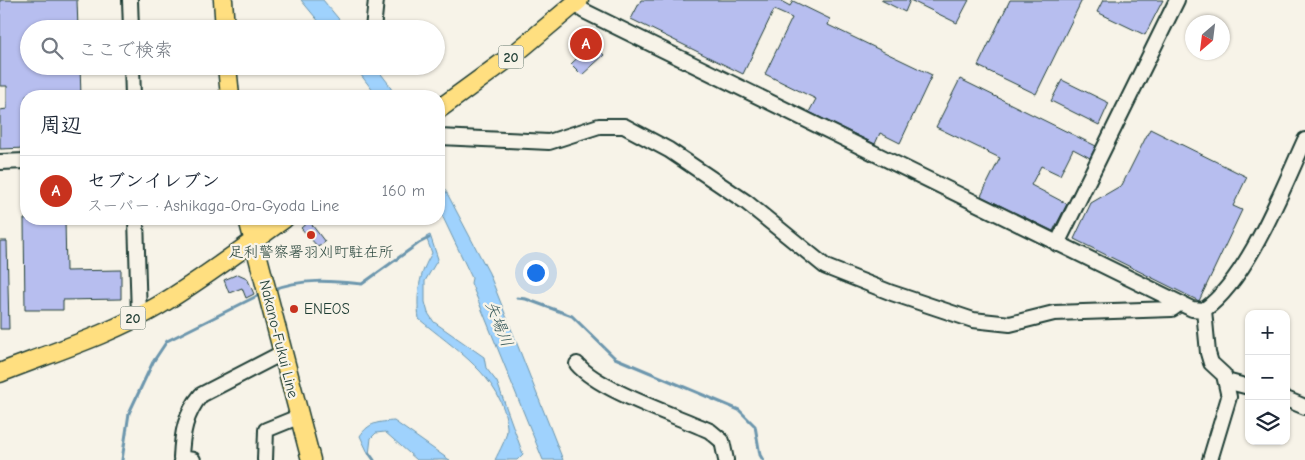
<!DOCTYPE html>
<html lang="ja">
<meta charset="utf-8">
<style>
:root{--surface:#fff;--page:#f6f6f7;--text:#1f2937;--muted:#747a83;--line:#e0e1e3;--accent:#c8321e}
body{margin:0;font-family:"Comic Neue","Klee One",sans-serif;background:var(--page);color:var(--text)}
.controls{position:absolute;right:15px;bottom:15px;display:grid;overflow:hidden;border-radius:10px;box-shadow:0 1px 4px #0004}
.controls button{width:45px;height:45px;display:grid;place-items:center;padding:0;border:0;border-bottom:1px solid var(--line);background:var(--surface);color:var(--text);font:25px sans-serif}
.compass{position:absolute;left:1185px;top:15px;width:45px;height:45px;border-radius:50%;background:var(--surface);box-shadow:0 1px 4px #0004;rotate:208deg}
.you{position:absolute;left:535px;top:272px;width:18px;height:18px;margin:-12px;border:4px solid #fff;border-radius:50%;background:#1a73e8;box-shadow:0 0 0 8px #1a73e833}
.badge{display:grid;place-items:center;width:32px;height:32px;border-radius:50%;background:var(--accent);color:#fff;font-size:16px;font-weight:700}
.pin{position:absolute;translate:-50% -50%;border:2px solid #fff;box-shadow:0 1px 5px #0006}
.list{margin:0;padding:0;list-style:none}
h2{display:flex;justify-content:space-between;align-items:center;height:65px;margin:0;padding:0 20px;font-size:21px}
h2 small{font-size:16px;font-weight:400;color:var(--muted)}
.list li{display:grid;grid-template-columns:32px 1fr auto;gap:15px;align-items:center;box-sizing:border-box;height:70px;padding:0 20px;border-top:1px solid var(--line)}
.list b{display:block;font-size:19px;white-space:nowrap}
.list p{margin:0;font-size:16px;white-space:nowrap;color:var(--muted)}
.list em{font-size:16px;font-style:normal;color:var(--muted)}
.icon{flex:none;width:28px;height:28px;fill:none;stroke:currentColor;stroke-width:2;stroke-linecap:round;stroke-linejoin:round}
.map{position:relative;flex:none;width:1305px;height:460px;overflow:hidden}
.search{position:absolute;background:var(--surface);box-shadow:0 1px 4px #0004;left:20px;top:20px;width:425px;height:55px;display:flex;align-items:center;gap:12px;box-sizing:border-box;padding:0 18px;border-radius:28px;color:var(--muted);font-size:19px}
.panel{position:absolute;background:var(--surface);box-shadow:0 1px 4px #0004;left:20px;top:90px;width:425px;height:135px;border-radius:20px}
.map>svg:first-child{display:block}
.water{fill:#9fd2fd;stroke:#6c96ad}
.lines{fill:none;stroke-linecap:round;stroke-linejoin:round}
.stream{stroke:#6c96ad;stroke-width:3}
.building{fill:#b7beef;stroke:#1f3d34}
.minor-casing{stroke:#1f3d34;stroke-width:18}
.major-casing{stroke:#1f3d34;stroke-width:21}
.minor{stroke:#f7f3e8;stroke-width:14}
.major{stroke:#ffdf80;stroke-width:18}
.poi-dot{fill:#c8321e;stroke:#f7f3e8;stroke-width:2}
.labels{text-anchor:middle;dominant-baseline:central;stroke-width:4.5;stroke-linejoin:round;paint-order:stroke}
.shield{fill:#f7f3e8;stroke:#60746a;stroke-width:1}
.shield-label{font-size:14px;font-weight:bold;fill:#1f3d34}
.poi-label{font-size:15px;fill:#1f3d34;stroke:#f7f3e8}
.street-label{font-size:15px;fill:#1f3d34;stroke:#f7f3e8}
.water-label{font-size:16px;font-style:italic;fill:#395b5c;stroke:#f7f3e8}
</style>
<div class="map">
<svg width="1305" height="460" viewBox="0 0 1305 460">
<rect width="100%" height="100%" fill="#f7f3e8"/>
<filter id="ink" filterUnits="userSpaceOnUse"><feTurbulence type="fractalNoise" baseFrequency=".02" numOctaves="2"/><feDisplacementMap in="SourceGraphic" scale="10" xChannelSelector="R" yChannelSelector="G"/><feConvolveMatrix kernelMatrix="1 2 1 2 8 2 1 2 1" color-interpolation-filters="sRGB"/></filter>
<g filter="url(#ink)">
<!-- water -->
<path class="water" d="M301,0H323L347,29H325Z
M354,66H375L388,83L395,96H377Z
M439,178L489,273L563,460H543L471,283L472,278L439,209Z
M430,235L438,259L425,281V302L428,313L434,322L484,357L486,368L497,382L523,454L517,460H495C499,451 508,437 507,427C504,378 453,348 419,319C416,294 419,274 432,253L426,237Z
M394,421L448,459L450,460H417L385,432L376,433L371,438L369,455L360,436C369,422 379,422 394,421Z"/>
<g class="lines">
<!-- stream -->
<path class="stream" d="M272,290C301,278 332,281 362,284L419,243L429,238
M517,298L526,299L572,316L615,358L739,410L755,426L760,455L763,460
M369,453L374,460
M122,460L129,413L153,362L167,341L261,294"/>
</g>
<!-- building -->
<path class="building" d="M0,0H77L78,29H29V66H80L81,96H26V148L0,149V110L7,109V86H0Z
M641,0H779L790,6L793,1L830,19L828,25L932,75L900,143L880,133L875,144L809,112L816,99L765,74L792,18L774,10L743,74L631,19Z
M881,0H969L957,23L910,0L905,12Z
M1010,0H1082L1036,94L978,66Z
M1103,0H1163L1145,35L1097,12Z
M593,43L604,55L582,75L571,64Z
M960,79L1096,146L1090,158L1073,149L1060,175L1041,166L1031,185L1067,204L1053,231L981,196L1000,158L936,127Z
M1062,80L1109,103L1099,125L1051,101Z
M1150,129L1247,177L1233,206L1242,210L1199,301L1074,239L1091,203L1122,185Z
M24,219H65L66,271L121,270V299L63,300V310H25Z
M309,221L325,242L318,247L301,228Z
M0,241H7L9,329H0Z
M238,274L247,278L254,294L246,298L242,288L229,293L224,280Z"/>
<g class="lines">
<defs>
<path id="minor" d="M130,0L131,29
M575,4L584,11L1192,309L1204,310C1248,279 1282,190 1305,140
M373,29L376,0
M132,66L133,96
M439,137L549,142L599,126H624L669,150L746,202L826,267L892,293L973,320L1010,324L1054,313L1172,309L1179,304
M0,162L26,161
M136,219L139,315
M1057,244L1177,0
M1204,310L1208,353L1211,363L1224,375L1229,397L1210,460
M577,364C600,391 675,415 710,431L722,441L726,460
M1226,381L1249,387
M1286,399L1305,407
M193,460L181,458C182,434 185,414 201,395L284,352
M265,460L266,430L298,417"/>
<path id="major" d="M223,0L225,29
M227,66L230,96
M439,109L517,52L579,0
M248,219L311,460
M0,373C53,352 109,335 158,306C202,280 243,248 284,219"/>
</defs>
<!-- minor casing -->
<use href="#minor" class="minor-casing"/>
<!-- major casing -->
<use href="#major" class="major-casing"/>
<!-- minor -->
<use href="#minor" class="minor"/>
<!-- major -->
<use href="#major" class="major"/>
</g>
</g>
<!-- markers -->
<g class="poi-dot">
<circle cx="311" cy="235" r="5"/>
<circle cx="294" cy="309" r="5"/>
</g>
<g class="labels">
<!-- shield labels -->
<g class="shield">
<rect x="498.5" y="45.5" width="25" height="23" rx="4"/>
<rect x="120.5" y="306.5" width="25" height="23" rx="4"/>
</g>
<g class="shield-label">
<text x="511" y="57">20</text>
<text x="133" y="318">20</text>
</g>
<!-- poi labels -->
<g class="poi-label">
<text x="311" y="252">足利警察署羽刈町駐在所</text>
<text x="304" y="309" text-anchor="start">ENEOS</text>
</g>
<!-- street labels -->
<g class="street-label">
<text transform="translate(279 339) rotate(76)">Nakano-Fukui Line</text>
</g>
<!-- water labels -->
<g class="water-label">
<text transform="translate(499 324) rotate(68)">矢場川</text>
</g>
</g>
</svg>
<div class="controls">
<button>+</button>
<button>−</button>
<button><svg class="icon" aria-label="layers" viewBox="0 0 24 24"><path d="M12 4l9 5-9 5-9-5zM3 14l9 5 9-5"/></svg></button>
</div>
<svg class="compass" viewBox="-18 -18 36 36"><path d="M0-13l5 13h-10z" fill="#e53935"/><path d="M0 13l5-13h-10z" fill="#747a83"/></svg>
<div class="you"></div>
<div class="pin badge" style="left:586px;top:44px">A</div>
<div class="search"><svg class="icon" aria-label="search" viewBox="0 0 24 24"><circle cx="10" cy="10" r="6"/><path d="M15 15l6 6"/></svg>ここで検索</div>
<section class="panel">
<h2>周辺<small></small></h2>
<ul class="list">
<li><span class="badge">A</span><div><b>セブンイレブン</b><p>スーパー · Ashikaga-Ora-Gyoda Line</p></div><em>160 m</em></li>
</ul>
</section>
</div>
